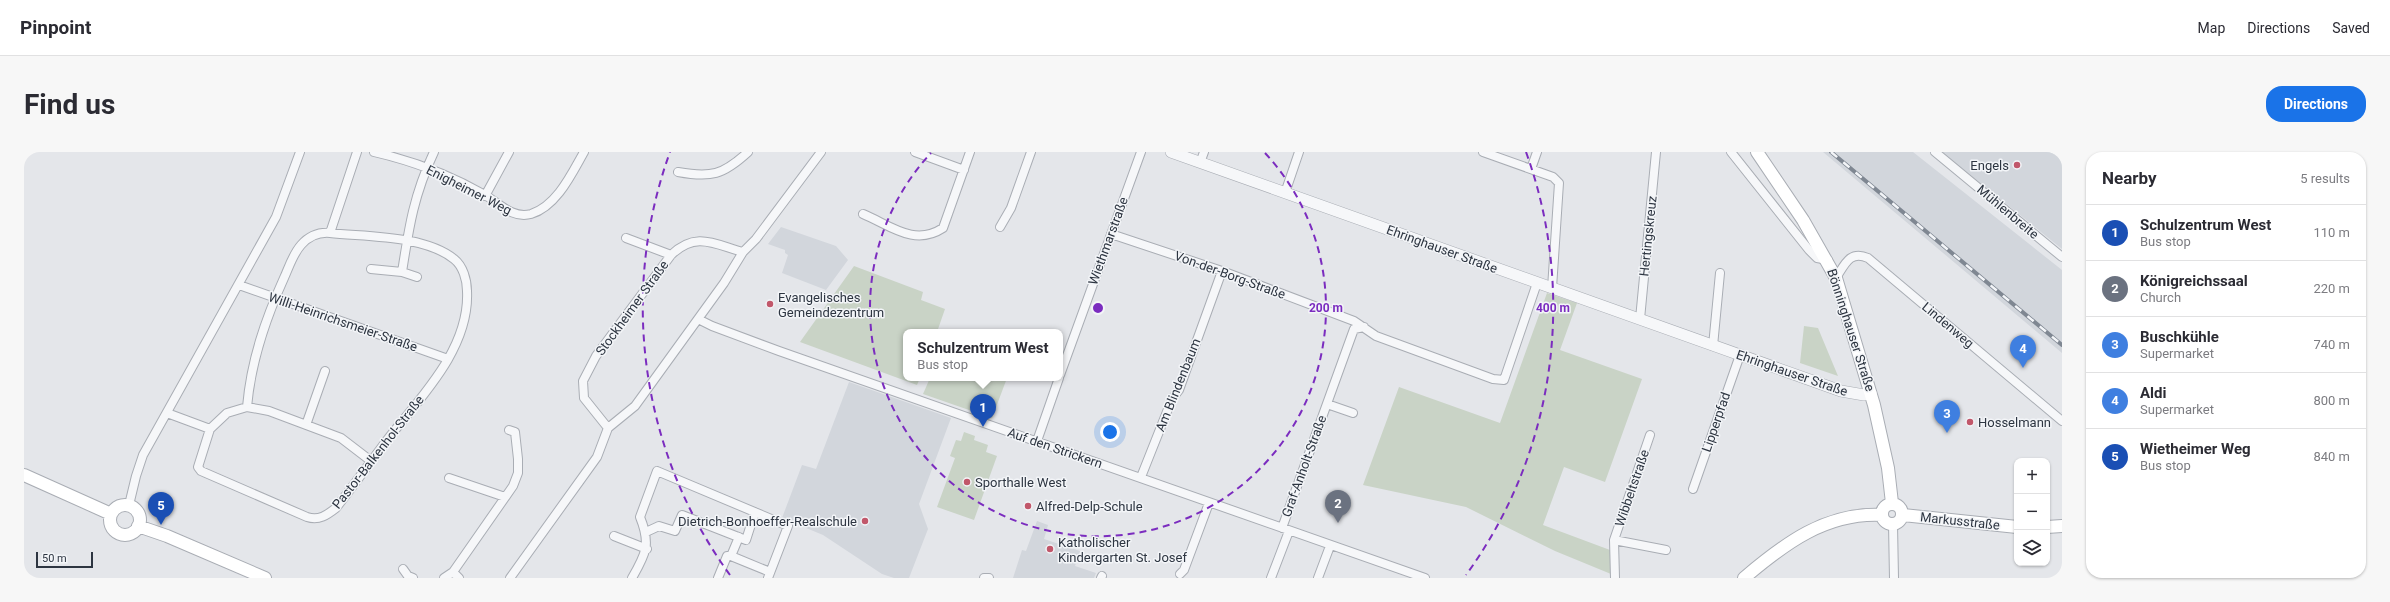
<!DOCTYPE html>
<meta charset="utf-8">
<style>
:root{--surface:#fff;--page:#f7f7f7;--text:#2b2b33;--muted:#7c7c81;--line:#e1e1e2;--accent:#1a73e8}
body{margin:0;font-family:Roboto,sans-serif;background:var(--page);color:var(--text)}
.controls{position:absolute;right:12px;bottom:12px;display:grid;overflow:hidden;border-radius:8px;box-shadow:0 1px 3px #0004}
.controls button{width:36px;height:36px;display:grid;place-items:center;padding:0;border:0;border-bottom:1px solid var(--line);background:var(--surface);color:var(--text);font:20px sans-serif}
.scale{position:absolute;left:12px;bottom:10px;width:57px;box-sizing:border-box;padding-left:4px;border:2px solid #2d3541;border-top:0;font-size:11px;line-height:14px;white-space:nowrap;color:#2d3541;-webkit-text-stroke:3px #f3f5f8;paint-order:stroke}
.you{position:absolute;left:1086px;top:280px;width:14px;height:14px;margin:-10px;border:3px solid #fff;border-radius:50%;background:#1a73e8;box-shadow:0 0 0 6px #1a73e833}
.badge{display:grid;place-items:center;width:26px;height:26px;border-radius:50%;background:var(--accent);color:#fff;font-size:13px;font-weight:700}
.pin{position:absolute;translate:-50% -33px;filter:drop-shadow(0 1px 2px #0008)}
.pin::after{content:'';position:absolute;top:21px;width:14px;height:12px;background:inherit;clip-path:polygon(0 0,100% 0,50% 100%)}
.popup{position:absolute;left:879px;top:177px;width:160px;height:52px;box-sizing:border-box;display:grid;place-content:center;border-radius:8px;background:var(--surface);filter:drop-shadow(0 1px 3px #0005);font-size:13px;white-space:nowrap;color:var(--muted)}
.popup b{font-size:15px;color:var(--text)}
.popup::after{content:'';position:absolute;left:50%;top:100%;margin-left:-8px;border:8px solid transparent;border-top-color:var(--surface)}
.list{margin:0;padding:0;list-style:none}
h2{display:flex;justify-content:space-between;align-items:center;height:52px;margin:0;padding:0 16px;font-size:17px}
h2 small{font-size:13px;font-weight:400;color:var(--muted)}
.list li{display:grid;grid-template-columns:26px 1fr auto;gap:12px;align-items:center;box-sizing:border-box;height:56px;padding:0 16px;border-top:1px solid var(--line)}
.list b{display:block;font-size:15px;white-space:nowrap}
.list p{margin:0;font-size:13px;white-space:nowrap;color:var(--muted)}
.list em{font-size:13px;font-style:normal;color:var(--muted)}
.icon{flex:none;width:22px;height:22px;fill:none;stroke:currentColor;stroke-width:2;stroke-linecap:round;stroke-linejoin:round}
.map{position:relative;flex:none;width:2038px;height:426px;overflow:hidden;border-radius:16px}
header{display:flex;align-items:center;gap:24px;box-sizing:border-box;height:56px;padding:0 20px;background:var(--surface);border-bottom:1px solid var(--line)}
header strong{font-size:19px}
nav{display:flex;gap:22px;margin-inline-start:auto;font-size:14px}
.intro{display:flex;align-items:center;justify-content:space-between;box-sizing:border-box;height:96px;padding:0 24px}
h1{margin:0;font-size:28px}
.button{padding:10px 18px;border-radius:16px;background:var(--accent);color:#fff;font-size:14px;font-weight:700}
main{display:flex;gap:24px;padding:0 24px}
aside{flex:1;background:var(--surface);border-radius:16px;box-shadow:0 1px 3px #0004}
.map>svg:first-child{display:block}
.built{fill:#d2d6dc}
.green{fill:#c9d3c6}
.lines{fill:none;stroke-linecap:round;stroke-linejoin:round}
.minor-casing{stroke:#a9adb4;stroke-width:10}
.tertiary-casing{stroke:#a9adb4;stroke-width:12}
.secondary-casing{stroke:#a9adb4;stroke-width:14}
.minor{stroke:#f6f7f9;stroke-width:8}
.tertiary{stroke:#f6f7f9;stroke-width:11}
.secondary{stroke:#fff;stroke-width:12}
.rail-casing{stroke:#7f8792;stroke-width:4}
.rail{stroke:#f3f5f8;stroke-width:2.5;stroke-dasharray:8;stroke-linecap:butt}
.ring{fill:none;stroke:#7b2cbf;stroke-width:2;stroke-dasharray:7 5}
.poi-dot{fill:#c1576a;stroke:#f3f5f8;stroke-width:1.5}
.labels{text-anchor:middle;dominant-baseline:central;stroke-width:3;stroke-linejoin:round;paint-order:stroke}
.poi-label{font-size:13px;fill:#2d3541;stroke:#f3f5f8;text-anchor:start}
.street-label{font-size:13px;fill:#2d3541;stroke:#f3f5f8}
.centre{fill:#7b2cbf;stroke:#f3f5f8;stroke-width:2}
.ring-label{font-size:12px;text-anchor:middle;font-weight:bold;fill:#7b2cbf;stroke:#f3f5f8;stroke-width:3;stroke-linejoin:round;paint-order:stroke}
</style>
<header>
<strong>Pinpoint</strong>
<nav><a>Map</a><a>Directions</a><a>Saved</a></nav>
</header>
<div class="intro"><h1>Find us</h1><a class="button">Directions</a></div>
<main>
<div class="map">
<svg width="2038" height="426" viewBox="0 0 2038 426">
<rect width="100%" height="100%" fill="#e4e6ea"/>
<!-- built -->
<path class="built" d="M1799,0H1889L2038,118V201Z
M1918,0H2038V97Z
M757,75L812,94L824,108L802,138L758,121L764,103L761,101V98L744,92Z
M825,230L927,266L895,352L904,377L885,426H870L858,422L799,383L758,366L778,313L792,317Z
M1013,369L1024,373L1020,387L1056,399L1051,414L1072,421L1070,426H989L998,398L1002,399Z"/>
<!-- green -->
<path class="green" d="M830,114L899,140L897,148L921,157L913,180H882V226H896L893,233L776,190Z
M1523,141L1553,151L1536,198L1618,227L1581,330L1540,315L1519,373L1586,398L1587,422L1531,399L1442,355L1339,333L1375,235L1476,271Z
M1780,174L1794,176L1814,224L1776,211Z
M906,226H983L968,266L899,242Z
M940,280L951,284L950,288L964,293L962,300L973,304L950,368L913,355L931,306L926,304L932,288L937,289Z"/>
<g class="lines">
<defs>
<path id="minor" d="M350,0C389,9 426,23 461,43C476,52 489,67 507,62C533,54 548,21 560,0
M891,0L940,18
M1459,0L1529,25L1535,31L1528,136
M1707,0L1785,98L1793,106L1804,108
M1911,0L2038,105
M1176,11L1180,0
M1507,17L1513,0
M654,20C687,26 699,23 724,0
M1261,41L1275,0
M461,44L485,0
M839,62C866,73 890,95 919,76L946,0
M976,75L987,56L1007,0
M1087,82L1198,119L1330,169L1352,184L1469,227L1480,228L1513,131
M602,86L647,103
M347,117L378,120L393,125
M378,120C385,75 390,42 410,0
M1812,126C1821,112 1826,98 1844,106L2038,269
M215,133L424,207
M674,167L688,174L755,199L1401,426
M1616,167L1632,0
M1689,194L1696,121
M1036,223L1117,0
M1303,252L1329,261
M223,255C227,209 241,168 260,126C265,115 269,102 277,93C285,84 294,80 306,81
M143,261L186,277L174,315L177,319L283,365C295,369 303,363 312,356C329,334 346,311 363,288C396,246 446,197 443,139C443,128 439,114 430,107C400,83 343,85 306,81L333,0
M282,273L301,219
M584,276L560,246L559,229L572,204L647,103C672,79 690,92 719,100
M186,277L203,261L223,255L245,259L317,286L347,309
M1013,289L1035,226
M1117,325L1148,247L1155,238L1198,119
M425,326L481,345
M1669,337L1716,203
M105,353L112,324L119,303L252,65L276,0
M1869,372L1870,426
M1258,376L1330,177L1340,175
M622,380L635,374L651,379L658,363L722,388L731,360
M590,384L623,397
M1590,388L1642,398
M707,404L746,420
M379,417L384,424L389,426
M1156,422L1160,418L1185,351
M420,426L429,420
M435,426L429,420L489,334L494,321V307L491,280L485,278
M486,426L573,305L584,276L611,254L700,131L719,100L732,87L797,0
M608,426C622,402 627,392 616,365L633,319L764,374L744,426
M694,426L703,404H707L715,385
M960,426H965
M1077,426L1078,424
M1247,426L1265,379
M1294,426L1306,394
M1591,426L1590,388L1626,283"/>
<path id="tertiary" d="M1147,0L1817,239L1840,243L1847,241"/>
<path id="secondary" d="M1733,0L1779,68L1812,126L1850,253L1864,316L1868,351
M0,323L87,362
M1858 362a10 10 0 1 1 20 0a10 10 0 1 1-20 0Z
M86 368a15 15 0 1 1 30 0a15 15 0 1 1-30 0Z
M1879,363L1993,375
M114,374L143,384L241,426
M2023,375L2038,374
M1720,426C1760,392 1802,360 1858,363"/>
</defs>
<!-- minor casing -->
<use href="#minor" class="minor-casing"/>
<!-- tertiary casing -->
<use href="#tertiary" class="tertiary-casing"/>
<!-- secondary casing -->
<use href="#secondary" class="secondary-casing"/>
<!-- minor -->
<use href="#minor" class="minor"/>
<!-- tertiary -->
<use href="#tertiary" class="tertiary"/>
<!-- secondary -->
<use href="#secondary" class="secondary"/>
<defs>
<path id="rail" d="M1807,0L2038,193"/>
</defs>
<!-- rail casing -->
<use href="#rail" class="rail-casing"/>
<!-- rail -->
<use href="#rail" class="rail"/>
</g>
<!-- distance rings -->
<g class="ring">
<path d="M1241 1A228 228 0 1 1 907 1"/>
<path d="M706 423A455 455 0 0 1 646 0M1502 0A455 455 0 0 1 1442 423"/>
</g>
<!-- markers -->
<g class="poi-dot">
<circle cx="1993" cy="13" r="4"/>
<circle cx="746" cy="152" r="4"/>
<circle cx="1946" cy="270" r="4"/>
<circle cx="943" cy="330" r="4"/>
<circle cx="1004" cy="354" r="4"/>
<circle cx="841" cy="369" r="4"/>
<circle cx="1026" cy="397" r="4"/>
</g>
<g class="labels">
<!-- poi labels -->
<g class="poi-label">
<text x="1985" y="13" text-anchor="end">Engels</text>
<text x="754" y="145">Evangelisches<tspan x="754" dy="15">Gemeindezentrum</tspan></text>
<text x="1954" y="270">Hosselmann</text>
<text x="951" y="330">Sporthalle West</text>
<text x="1012" y="354">Alfred-Delp-Schule</text>
<text x="833" y="369" text-anchor="end">Dietrich-Bonhoeffer-Realschule</text>
<text x="1034" y="390">Katholischer<tspan x="1034" dy="15">Kindergarten St. Josef</tspan></text>
</g>
<!-- street labels -->
<g class="street-label">
<text transform="translate(445 38) rotate(27)">Enigheimer Weg</text>
<text transform="translate(1984 60) rotate(40)">Mühlenbreite</text>
<text transform="translate(1624 84) rotate(-84)">Hertingskreuz</text>
<text transform="translate(1084 89) rotate(-70)">Wiethmarstraße</text>
<text transform="translate(1418 97) rotate(20)">Ehringhauser Straße</text>
<text transform="translate(1206 123) rotate(20)">Von-der-Borg-Straße</text>
<text transform="translate(608 156) rotate(-54)">Stockheimer Straße</text>
<text transform="translate(319 170) rotate(19)">Willi-Heinrichsmeier-Straße</text>
<text transform="translate(1924 173) rotate(40)">Lindenweg</text>
<text transform="translate(1827 178) rotate(72)">Bönninghauser Straße</text>
<text transform="translate(1768 221) rotate(19)">Ehringhauser Straße</text>
<text transform="translate(1154 233) rotate(-68)">Am Blindenbaum</text>
<text transform="translate(1692 270) rotate(-71)">Lipperpfad</text>
<text transform="translate(1031 296) rotate(19)">Auf den Strickern</text>
<text transform="translate(354 300) rotate(-52)">Pastor-Balkenhol-Straße</text>
<text transform="translate(1280 314) rotate(-70)">Graf-Anholt-Straße</text>
<text transform="translate(1608 336) rotate(-71)">Wibbeltstraße</text>
<text transform="translate(1936 369) rotate(6)">Markusstraße</text>
</g>
</g>
<circle cx="1074" cy="156" r="6" class="centre"/>
<g class="ring-label">
<text x="1302" y="160">200 m</text>
<text x="1529" y="160">400 m</text>
</g>
</svg>
<div class="controls">
<button>+</button>
<button>−</button>
<button><svg class="icon" aria-label="layers" viewBox="0 0 24 24"><path d="M12 4l9 5-9 5-9-5zM3 14l9 5 9-5"/></svg></button>
</div>
<div class="scale">50 m</div>
<div class="you"></div>
<div class="pin badge" style="left:959px;top:275px;background:#1a4fb4">1</div>
<div class="popup"><b>Schulzentrum West</b>Bus stop</div>
<div class="pin badge" style="left:1314px;top:371px;background:#6b7280">2</div>
<div class="pin badge" style="left:1923px;top:281px;background:#3f7fe0">3</div>
<div class="pin badge" style="left:1999px;top:216px;background:#3f7fe0">4</div>
<div class="pin badge" style="left:137px;top:373px;background:#1a4fb4">5</div>
</div>
<aside>
<h2>Nearby<small>5 results</small></h2>
<ul class="list">
<li><span class="badge" style="background:#1a4fb4">1</span><div><b>Schulzentrum West</b><p>Bus stop</p></div><em>110 m</em></li>
<li><span class="badge" style="background:#6b7280">2</span><div><b>Königreichssaal</b><p>Church</p></div><em>220 m</em></li>
<li><span class="badge" style="background:#3f7fe0">3</span><div><b>Buschkühle</b><p>Supermarket</p></div><em>740 m</em></li>
<li><span class="badge" style="background:#3f7fe0">4</span><div><b>Aldi</b><p>Supermarket</p></div><em>800 m</em></li>
<li><span class="badge" style="background:#1a4fb4">5</span><div><b>Wietheimer Weg</b><p>Bus stop</p></div><em>840 m</em></li>
</ul>
</aside>
</main>
